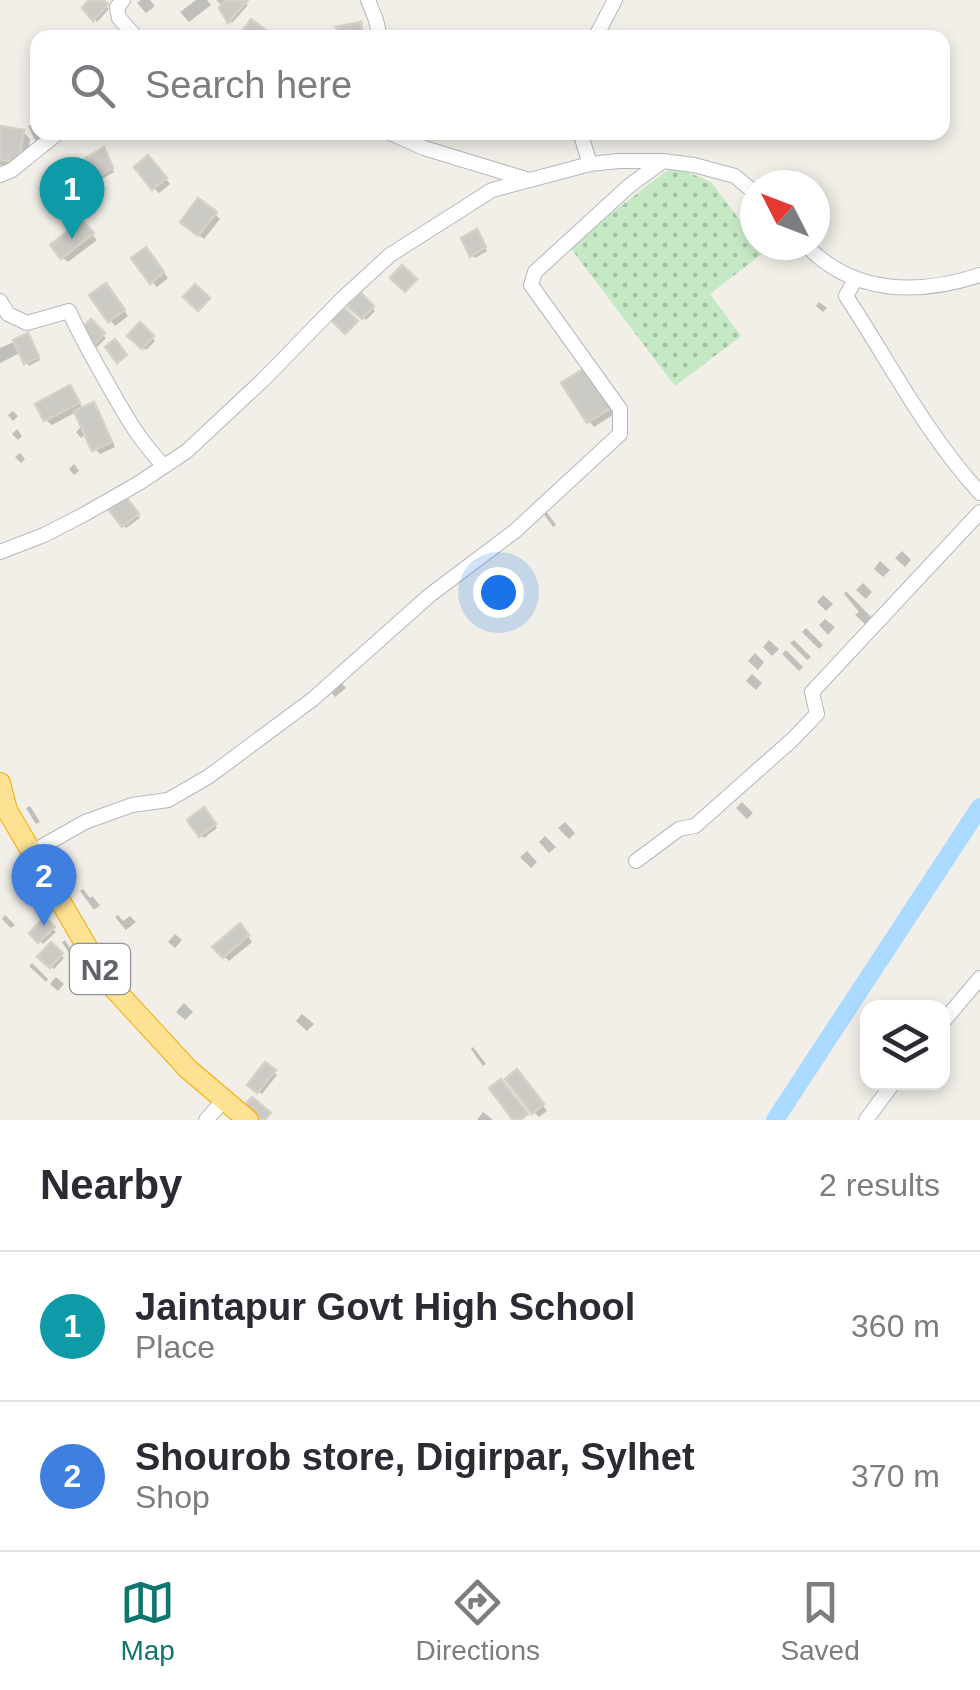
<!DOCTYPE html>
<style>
:root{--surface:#fff;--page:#f7f7f7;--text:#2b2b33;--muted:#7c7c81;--line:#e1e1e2;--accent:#0f766e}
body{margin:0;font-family:Helvetica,sans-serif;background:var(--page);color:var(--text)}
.controls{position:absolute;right:30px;bottom:30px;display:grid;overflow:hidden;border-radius:20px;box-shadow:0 5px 15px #0003}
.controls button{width:90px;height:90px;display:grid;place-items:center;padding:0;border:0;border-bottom:2px solid var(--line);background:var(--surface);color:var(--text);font:50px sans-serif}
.compass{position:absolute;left:740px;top:170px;width:90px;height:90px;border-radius:50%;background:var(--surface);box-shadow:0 5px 15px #0003;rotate:312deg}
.you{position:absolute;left:498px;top:592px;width:35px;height:35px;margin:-25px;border:8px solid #fff;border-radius:50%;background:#1a73e8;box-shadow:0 0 0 15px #1a73e833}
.badge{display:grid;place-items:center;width:65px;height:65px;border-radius:50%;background:var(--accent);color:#fff;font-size:32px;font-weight:700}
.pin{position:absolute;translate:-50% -82px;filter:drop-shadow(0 2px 5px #0008)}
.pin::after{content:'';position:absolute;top:52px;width:35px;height:30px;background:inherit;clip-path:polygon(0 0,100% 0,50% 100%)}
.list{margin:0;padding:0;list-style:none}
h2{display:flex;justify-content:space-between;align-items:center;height:130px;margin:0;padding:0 40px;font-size:42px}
h2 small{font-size:32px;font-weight:400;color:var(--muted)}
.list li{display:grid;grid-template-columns:65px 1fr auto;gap:30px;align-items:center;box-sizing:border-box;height:150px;padding:0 40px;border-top:2px solid var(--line)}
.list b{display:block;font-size:38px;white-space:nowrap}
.list p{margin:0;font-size:32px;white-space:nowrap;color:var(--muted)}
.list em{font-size:32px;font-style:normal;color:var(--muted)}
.icon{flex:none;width:55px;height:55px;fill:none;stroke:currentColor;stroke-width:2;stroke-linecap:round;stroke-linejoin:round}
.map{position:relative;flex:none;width:980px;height:1120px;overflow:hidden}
.search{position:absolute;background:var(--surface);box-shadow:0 5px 15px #0003;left:30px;right:30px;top:30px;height:110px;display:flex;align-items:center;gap:25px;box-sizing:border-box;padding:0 35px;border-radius:20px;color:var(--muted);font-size:38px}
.sheet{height:430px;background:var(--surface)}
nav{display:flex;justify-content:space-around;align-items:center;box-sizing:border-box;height:140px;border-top:2px solid var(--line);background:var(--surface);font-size:28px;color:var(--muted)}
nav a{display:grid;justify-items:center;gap:5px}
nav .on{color:var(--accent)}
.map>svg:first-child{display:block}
.park{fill:url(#park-dots)}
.shadow{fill:#0003}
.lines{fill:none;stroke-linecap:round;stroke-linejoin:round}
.river{stroke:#aadaff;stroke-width:18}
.building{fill:#cccac5;stroke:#d6d1c6;stroke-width:2.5}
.minor-casing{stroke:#b5b8bc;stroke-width:16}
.highway-casing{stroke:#f9ab00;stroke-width:22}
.minor{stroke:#fff;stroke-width:14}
.highway{stroke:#fde293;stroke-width:20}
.labels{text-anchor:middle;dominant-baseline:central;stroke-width:8;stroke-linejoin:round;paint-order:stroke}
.shield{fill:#fff;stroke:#8f9295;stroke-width:2.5}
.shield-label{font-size:30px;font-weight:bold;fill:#5f6368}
</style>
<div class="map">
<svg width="980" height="1120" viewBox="0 0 980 1120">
<defs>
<pattern id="park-dots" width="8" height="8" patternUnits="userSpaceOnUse" patternTransform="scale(2.5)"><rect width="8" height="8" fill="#c5e8c5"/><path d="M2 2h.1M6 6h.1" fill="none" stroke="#a3c0a4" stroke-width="1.8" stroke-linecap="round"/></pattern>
</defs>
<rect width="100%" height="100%" fill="#f1efe8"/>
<!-- park -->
<path class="park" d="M673,166L711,182L755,240V245H759L764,252L710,294L741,336L675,386L569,246Z"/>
<!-- shadow -->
<path class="shadow" d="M92,0H99L109,9L97,22L86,8Z
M141,0H150L155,6L146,13L137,3Z
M196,0H207L211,5L189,22L180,12Z
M216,0H242L248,5L232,23L222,8L223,6Z
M36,123L38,132H43L47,142H36L28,126Z
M0,129L23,132L30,139L26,168L0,165Z
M106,153L114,172L102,179L99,176Z
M153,164L170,184L159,193L154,188Z
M215,214L220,219L204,239L188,227Z
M82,223L97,240L68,262L62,257Z
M479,235L487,251L475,258L472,255Z
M151,255L168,278L157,287L152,282Z
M110,292L128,316L115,326L110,320Z
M360,296L375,311L366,320L351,305Z
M819,302L827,308L823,312L816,306Z
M91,323L106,338L97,347L82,332Z
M140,326L155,341L146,350L131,335Z
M27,336L40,360L29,366L20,353L0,363V348Z
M590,376L614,414L594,427L589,421Z
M70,388L83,409L93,405L99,410L115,447L100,454L95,449L87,432L81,438L76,432L83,425L78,411L52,425L46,420L38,405Z
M13,411L18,416L13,421L8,415Z
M17,429L22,436L18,440L12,434Z
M20,453L25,459L21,463L15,457Z
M74,464L79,471L74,475L69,469Z
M129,503L140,518L126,528L124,525Z
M546,511L556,525L553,527L543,513Z
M902,551L911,560L905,567L895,558Z
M880,561L890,570L883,577L874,569Z
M863,583L872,592L866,599L856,590Z
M846,591L871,617L865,624L855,615L859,612L844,594Z
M823,595L833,604L826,611L817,602Z
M825,619L835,627L828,635L819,625Z
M806,628L823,645L819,649L802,632Z
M769,640L779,649L772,656L763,647Z
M794,640L811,657L807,660L790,643Z
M786,650L803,667L799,671L782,654Z
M755,653L764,662L758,670L748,661Z
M752,674L762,683L756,690L746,681Z
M340,681L346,688L335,697L329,690Z
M742,802L753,813L747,819L736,808Z
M30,806L40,822L36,824L26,808Z
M206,814L217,828L204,838L201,835Z
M565,822L575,833L569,839L558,828Z
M545,836L556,847L549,853L539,842Z
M527,851L537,862L531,868L520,857Z
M83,889L90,898L92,896L100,905L94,910L80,891Z
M5,915L15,925L11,928L2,919Z
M118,915L123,921L130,916L136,922L126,930L115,917Z
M45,921L56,932L43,944L32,933Z
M245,931L252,942L229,961L215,947Z
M175,934L182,940L175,948L168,942Z
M65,940L77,959L74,961L62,942Z
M51,946L64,958L54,969L41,957Z
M32,963L48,979L46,982L29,966Z
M56,977L64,984L58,991L50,984Z
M184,1003L193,1012L185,1020L176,1012Z
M302,1014L314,1024L307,1031L296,1021Z
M473,1047L486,1064L483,1066L471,1049Z
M265,1065L277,1075L262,1094L250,1085Z
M522,1078L547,1111L539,1117L534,1112Z
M483,1112L493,1120H477Z"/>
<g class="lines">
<!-- river -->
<path class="river" d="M775,1120L980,807"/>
</g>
<!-- building -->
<path class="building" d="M89,0H103L108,4L93,21L82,8Z
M225,0L247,1L228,23L219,8Z
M251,19L272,35L270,38H250L242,32Z
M361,22L363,38H341L336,27Z
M0,126L24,130L19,162L0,160Z
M104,147L113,168L97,177L86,158Z
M148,155L167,178L152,190L134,167Z
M198,198L217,212L198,236L180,222Z
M82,220L94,233L61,259L50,245Z
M477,229L486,247L470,257L461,238Z
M146,247L164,272L150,284L131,258Z
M402,265L417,279L405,292L390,278Z
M106,283L125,310L108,322L89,295Z
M195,284L210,298L198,311L183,297Z
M360,292L374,306L362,319L347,306Z
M343,307L358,321L345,334L331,320Z
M91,319L105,333L93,346L78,332Z
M140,322L154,336L142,349L127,336Z
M28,333L39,357L24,364L13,340Z
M115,339L127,355L117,363L105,347Z
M585,368L611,408L587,423L561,383Z
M70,385L80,403L44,421L35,404Z
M94,402L112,442L92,451L74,411Z
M126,497L139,514L122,527L109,510Z
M204,807L216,824L199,837L187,820Z
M45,917L55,927L38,943L29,933Z
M240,923L249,935L223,958L212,947Z
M51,942L63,953L50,968L37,957Z
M265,1062L276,1070L257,1093L247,1085Z
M517,1069L544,1104L532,1114L505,1079Z
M501,1079L528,1114L520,1120H513L489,1088Z
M252,1097L271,1113L265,1120H261L245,1105Z"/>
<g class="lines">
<defs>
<path id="minor" d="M123,0L117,7L119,18L137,38
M368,0L376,20L380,38
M595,38L615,0
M388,132L424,148L529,180
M580,132L590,164
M0,175L12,170L59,132
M806,245C853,295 919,295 980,275
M855,280L846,296C890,363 926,434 980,493
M0,301L8,314L27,323L69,311C80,336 93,358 106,381C124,413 138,439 164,466
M0,552L44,535L83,515L139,483L187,451L263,380L342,299L390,255L492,190L590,164L619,161H663L694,165L735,176L755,193
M32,852L85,822L132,805L168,800L208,777L313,699L430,595L515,531L620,434V409L531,285L535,272L629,186L663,161
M636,861L679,829L695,826L793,739L817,714L812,692L980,512
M942,1023L980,978
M206,1120L224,1100
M866,1120L894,1082"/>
<path id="highway" d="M0,783L7,810L107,981L188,1069L248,1120"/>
</defs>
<!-- minor casing -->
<use href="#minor" class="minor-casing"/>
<!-- highway casing -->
<use href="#highway" class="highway-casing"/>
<!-- minor -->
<use href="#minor" class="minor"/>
<!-- highway -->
<use href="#highway" class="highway"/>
</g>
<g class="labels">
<!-- shield labels -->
<rect class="shield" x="70" y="944" width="60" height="50" rx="8"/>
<g class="shield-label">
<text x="100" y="969">N2</text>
</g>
</g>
</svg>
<div class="controls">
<button><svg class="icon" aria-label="layers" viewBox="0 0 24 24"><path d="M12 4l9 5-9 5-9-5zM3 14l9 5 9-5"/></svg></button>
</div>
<svg class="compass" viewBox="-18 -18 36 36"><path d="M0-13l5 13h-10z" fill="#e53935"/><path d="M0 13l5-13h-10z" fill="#7c7c81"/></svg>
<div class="you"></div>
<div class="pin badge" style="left:72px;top:239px;background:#0f9aa8">1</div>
<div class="pin badge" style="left:44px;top:926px;background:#3f7fe0">2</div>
<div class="search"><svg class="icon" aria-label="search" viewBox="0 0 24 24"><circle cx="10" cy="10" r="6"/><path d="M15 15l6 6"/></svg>Search here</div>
</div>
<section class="sheet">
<h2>Nearby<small>2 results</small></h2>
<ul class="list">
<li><span class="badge" style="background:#0f9aa8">1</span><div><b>Jaintapur Govt High School</b><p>Place</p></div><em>360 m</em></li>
<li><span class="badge" style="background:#3f7fe0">2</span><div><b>Shourob store, Digirpar, Sylhet</b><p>Shop</p></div><em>370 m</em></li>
</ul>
</section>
<nav>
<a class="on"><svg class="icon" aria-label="map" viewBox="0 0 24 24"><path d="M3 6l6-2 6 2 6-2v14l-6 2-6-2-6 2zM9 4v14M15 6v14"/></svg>Map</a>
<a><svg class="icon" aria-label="directions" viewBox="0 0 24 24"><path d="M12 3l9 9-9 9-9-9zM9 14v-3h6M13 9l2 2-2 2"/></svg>Directions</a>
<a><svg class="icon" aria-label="saved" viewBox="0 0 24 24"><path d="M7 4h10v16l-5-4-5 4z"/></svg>Saved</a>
</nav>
